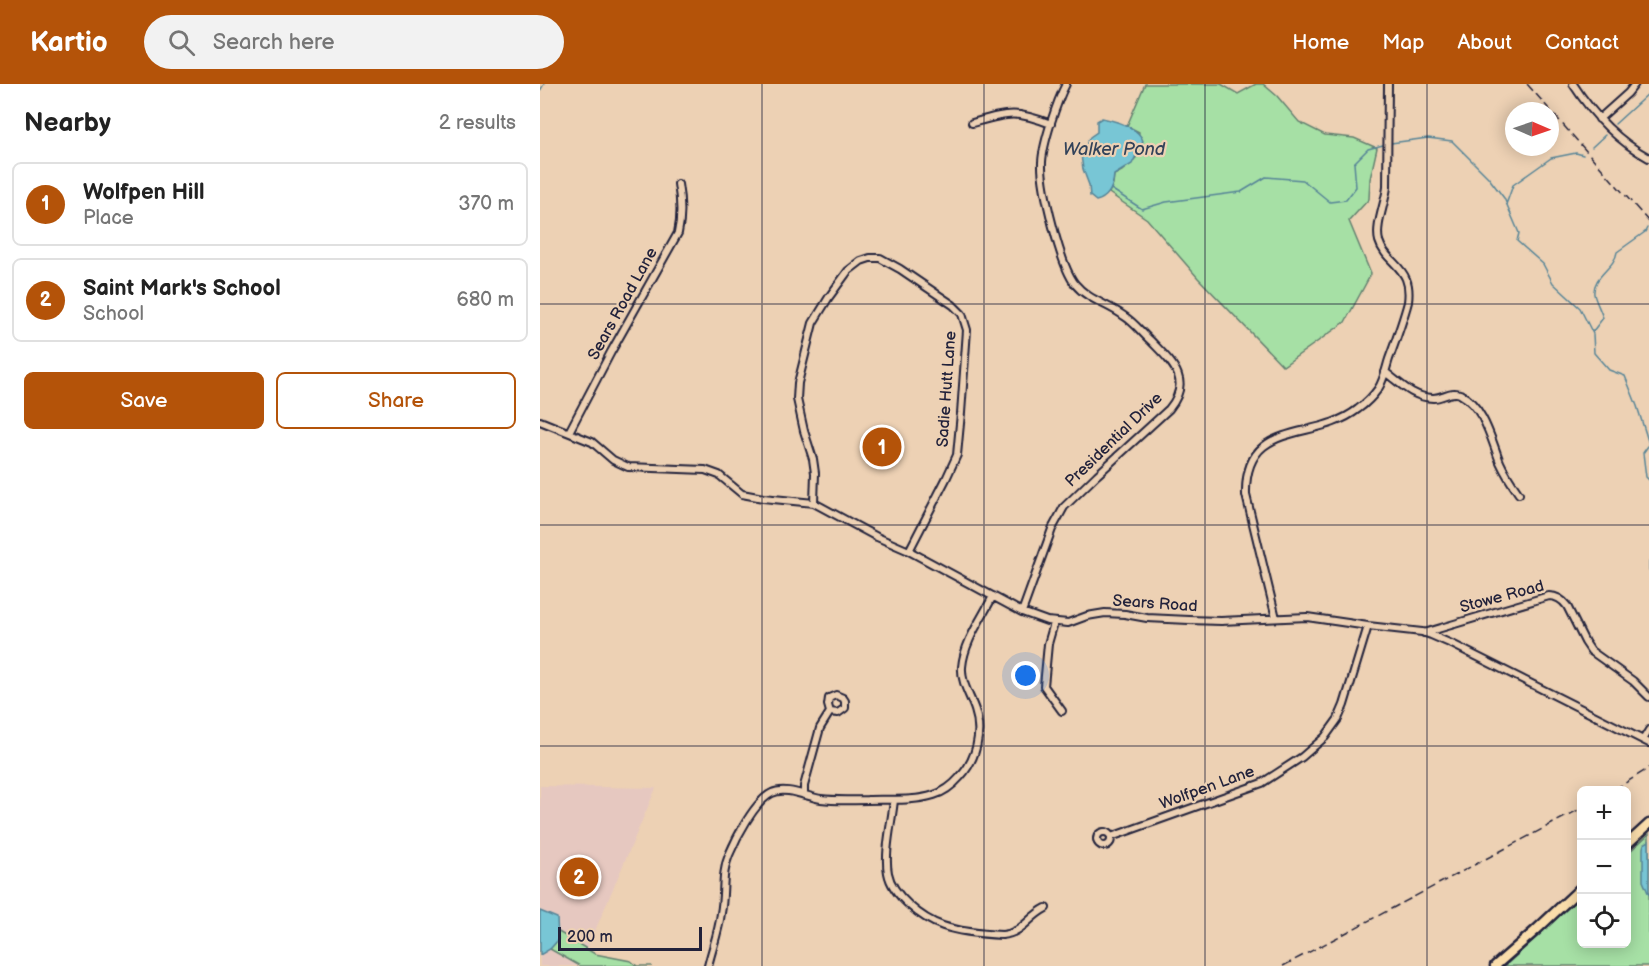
<!DOCTYPE html>
<meta charset="utf-8">
<style>
:root{--surface:#fff;--page:#f2f2f2;--text:#222;--muted:#767676;--line:#e0e0e0;--accent:#b45309}
body{margin:0;font-family:"Balsamiq Sans",sans-serif;background:var(--page);color:var(--text)}
.controls{position:absolute;right:18px;bottom:18px;display:grid;overflow:hidden;border-radius:9px;box-shadow:0 3px 15px #0003}
.controls button{width:54px;height:54px;display:grid;place-items:center;padding:0;border:0;border-bottom:2px solid var(--line);background:var(--surface);color:var(--text);font:30px sans-serif}
.compass{position:absolute;left:965px;top:18px;width:54px;height:54px;border-radius:50%;background:var(--surface);box-shadow:0 3px 15px #0003;rotate:92deg}
.scale{position:absolute;left:18px;bottom:15px;width:144px;box-sizing:border-box;padding-left:6px;border:3px solid #22223b;border-top:0;font-size:16px;line-height:21px;white-space:nowrap;color:#22223b;-webkit-text-stroke:4px #edd1b4;paint-order:stroke}
.you{position:absolute;left:486px;top:592px;width:21px;height:21px;margin:-15px;border:4px solid #fff;border-radius:50%;background:#1a73e8;box-shadow:0 0 0 9px #1a73e833}
.badge{display:grid;place-items:center;width:39px;height:39px;border-radius:50%;background:var(--accent);color:#fff;font-size:20px;font-weight:700}
.pin{position:absolute;translate:-50% -50%;border:3px solid #fff;box-shadow:0 2px 6px #0006}
.list{margin:0;padding:0;list-style:none}
h2{display:flex;justify-content:space-between;align-items:center;height:78px;margin:0;padding:0 24px;font-size:26px}
h2 small{font-size:20px;font-weight:400;color:var(--muted)}
.list li{display:grid;grid-template-columns:39px 1fr auto;gap:18px;align-items:center;box-sizing:border-box;height:84px;margin:0 12px 12px;padding:0 12px;border:2px solid var(--line);border-radius:9px}
.list b{display:block;font-size:22px;white-space:nowrap}
.list p{margin:0;font-size:20px;white-space:nowrap;color:var(--muted)}
.list em{font-size:20px;font-style:normal;color:var(--muted)}
.actions{display:flex;gap:12px;padding:18px 24px}
.actions a{flex:1;padding:14px 0;border:2px solid var(--accent);border-radius:9px;text-align:center;font-size:21px;color:var(--accent)}
.actions .main{background:var(--accent);color:#fff}
.icon{flex:none;width:33px;height:33px;fill:none;stroke:currentColor;stroke-width:2;stroke-linecap:round;stroke-linejoin:round}
.map{position:relative;flex:none;width:1109px;height:882px;overflow:hidden}
header{display:flex;align-items:center;gap:36px;box-sizing:border-box;height:84px;padding:0 30px;background:var(--accent);color:#fff}
header strong{font-size:28px}
nav{display:flex;gap:33px;margin-inline-start:auto;font-size:21px}
.search{width:420px;height:54px;background:var(--page);display:flex;align-items:center;gap:15px;box-sizing:border-box;padding:0 21px;border-radius:33px;color:var(--muted);font-size:22px}
main{display:flex}
aside{flex:1;background:var(--surface)}
.map>svg:first-child{display:block}
.built{fill:#e6c8c0}
.green{fill:#a6e0a5;stroke:#648170;stroke-width:1.5}
.water{fill:#78c6d5;stroke:#568497;stroke-width:1.5}
.lines{fill:none;stroke-linecap:round;stroke-linejoin:round}
.stream{stroke:#568497;stroke-width:1.5}
.minor-casing{stroke:#22223b;stroke-width:10}
.major-casing{stroke:#22223b;stroke-width:13}
.minor{stroke:#edd1b4;stroke-width:6}
.major{stroke:#faddab;stroke-width:8}
.rail{stroke:#22223b;stroke-width:1.5;stroke-dasharray:9 4.5;stroke-linecap:butt}
.grid{fill:none;stroke:#22223b;stroke-width:1.5;stroke-opacity:0.55}
.labels{text-anchor:middle;dominant-baseline:central;stroke-width:4.5;stroke-linejoin:round;paint-order:stroke}
.street-label{font-size:16px;fill:#22223b;stroke:#edd1b4}
.water-label{font-size:18px;font-style:italic;fill:#33435a;stroke:#edd1b4}
</style>
<header>
<strong>Kartio</strong>
<div class="search"><svg class="icon" aria-label="search" viewBox="0 0 24 24"><circle cx="10" cy="10" r="6"/><path d="M15 15l6 6"/></svg>Search here</div>
<nav><a>Home</a><a>Map</a><a>About</a><a>Contact</a></nav>
</header>
<main>
<aside>
<h2>Nearby<small>2 results</small></h2>
<ul class="list">
<li><span class="badge">1</span><div><b>Wolfpen Hill</b><p>Place</p></div><em>370 m</em></li>
<li><span class="badge">2</span><div><b>Saint Mark's School</b><p>School</p></div><em>680 m</em></li>
</ul>
<div class="actions"><a class="main">Save</a><a>Share</a></div>
</aside>
<div class="map">
<svg width="1109" height="882" viewBox="0 0 1109 882">
<rect width="100%" height="100%" fill="#edd1b4"/>
<filter id="ink" filterUnits="userSpaceOnUse"><feTurbulence type="fractalNoise" baseFrequency=".0167" numOctaves="2"/><feDisplacementMap in="SourceGraphic" scale="12" xChannelSelector="R" yChannelSelector="G"/><feConvolveMatrix kernelMatrix="1 2 1 2 8 2 1 2 1" color-interpolation-filters="sRGB"/></filter>
<g filter="url(#ink)">
<!-- built -->
<path class="built" d="M0,702L116,704L40,882H0Z"/>
<!-- green -->
<path class="green" d="M605,0H681L698,10L716,0H723L737,12L759,38L785,51L814,54L837,64L830,95L829,115L809,137L831,190L805,238L743,282L658,194L607,135L569,109L573,100L574,91L582,87L596,74L599,48L587,42Z
M1109,750V882H965L1041,812L1042,860H1086L1087,770Z
M17,847L55,870L91,877L97,882H112H40L10,865L18,856Z"/>
<!-- water -->
<path class="water" d="M562,34C576,37 599,43 603,57L592,80L574,91C573,103 569,114 556,117L550,112L549,101L543,85L541,71L550,53L557,48V37Z
M1109,757V811L1103,797V764L1104,760Z
M0,827L17,834L18,856L10,865L0,871Z"/>
<g class="lines">
<!-- stream -->
<path class="stream" d="M0,7L4,0
M1075,40L1109,9
M851,59L888,54L912,57L948,93L964,114L979,149L977,157L1003,180L1013,199L1040,224L1053,250L1054,269L1069,286L1085,292L1097,322L1109,360
M1052,63L1065,51
M571,105L602,125L626,118L701,108L726,93L763,96L790,118L806,116L816,103L814,79L828,65L843,61
M967,118L973,101L1011,74L1036,69L1043,71
M1053,247L1063,234C1061,227 1055,216 1054,210C1052,192 1075,184 1077,168L1105,148L1107,144
M1108,362L1103,369L1106,393L1109,396
M1109,478V486"/>
<defs>
<path id="minor" d="M1033,0C1053,31 1076,56 1109,74
M1059,35L1088,9L1095,0
M432,39C468,29 475,26 511,40
M845,288C860,299 873,314 893,314C903,314 911,306 920,310C944,323 951,355 960,378C965,389 972,400 979,410
M0,337L52,358L73,376L88,383L165,386L179,391L202,410L223,414L274,419L337,453L369,467L482,528L507,537L528,539L547,532L565,529L585,530L607,534L649,536L681,537L767,533L828,542L882,548L891,551L914,561L1109,659
M29,348L71,268L138,149C142,132 141,117 138,100
M274,419L275,389L273,375L264,347L257,315L258,299L273,239L289,213L308,187L321,177L330,174H340L360,185L413,221L422,230L427,246L421,329L417,371L406,395L369,467
M482,528L512,445L524,423L557,391L629,325C653,296 632,279 611,257C602,249 594,238 584,232C568,220 548,216 535,200C520,181 501,102 502,78C503,59 517,17 526,0
M736,534L706,411C704,333 775,359 818,325C825,320 833,312 838,305C844,296 846,284 849,275C856,256 863,237 868,218C869,210 869,202 866,195C860,180 844,174 839,157C835,142 845,120 847,103L848,0
M514,539L508,560L504,602L522,627
M884,549L1009,512C1017,512 1022,515 1027,522L1045,558L1051,567L1093,597L1109,613
M1103,656L1109,646
M264,711V702L280,644L290,628L298,629L305,624V617L303,614L296,611L289,614L288,621L290,628
M354,716C352,737 344,769 348,789C352,811 382,835 403,842C421,848 443,850 462,851C483,849 488,833 506,824
M557 755a7 7 0 1 1 14 0a7 7 0 1 1-14 0Z
M571,753L722,699L762,673L785,653L798,635L804,621L828,542
M168,882C172,865 179,847 181,829C185,809 181,790 189,771C196,754 215,717 232,709C246,702 267,713 281,715C296,717 311,716 327,716C349,715 372,718 394,711C404,708 413,701 420,693C436,676 443,649 435,626C430,611 421,599 422,583C424,558 442,534 453,512"/>
<path id="major" d="M1086,761L1109,740
M955,882L995,847L1042,803"/>
</defs>
<!-- minor casing -->
<use href="#minor" class="minor-casing"/>
<!-- major casing -->
<use href="#major" class="major-casing"/>
<!-- minor -->
<use href="#minor" class="minor"/>
<!-- major -->
<use href="#major" class="major"/>
<!-- rail -->
<path class="rail" d="M987,0L1109,138
M1074,706L1109,684
M743,882L1042,724"/>
</g>
</g>
<!-- grid -->
<path class="grid" d="M222,0V882M444,0V882M665,0V882M887,0V882M0,220H1109M0,441H1109M0,662H1109"/>
<g class="labels">
<!-- street labels -->
<g class="street-label">
<text transform="translate(83 220) rotate(-61)">Sears Road Lane</text>
<text transform="translate(407 305) rotate(-86)">Sadie Hutt Lane</text>
<text transform="translate(574 356) rotate(-44)">Presidential Drive</text>
<text transform="translate(962 513) rotate(-15)">Stowe Road</text>
<text transform="translate(615 520) rotate(4)">Sears Road</text>
<text transform="translate(667 704) rotate(-20)">Wolfpen Lane</text>
</g>
<!-- water labels -->
<g class="water-label">
<text x="574" y="65">Walker Pond</text>
</g>
</g>
</svg>
<div class="controls">
<button>+</button>
<button>−</button>
<button><svg class="icon" aria-label="locate" viewBox="0 0 24 24"><circle cx="12" cy="12" r="6"/><path d="M12 2v4M12 18v4M2 12h4M18 12h4"/></svg></button>
</div>
<svg class="compass" viewBox="-18 -18 36 36"><path d="M0-13l5 13h-10z" fill="#e53935"/><path d="M0 13l5-13h-10z" fill="#767676"/></svg>
<div class="scale">200 m</div>
<div class="you"></div>
<div class="pin badge" style="left:342px;top:363px">1</div>
<div class="pin badge" style="left:39px;top:793px">2</div>
</div>
</main>
